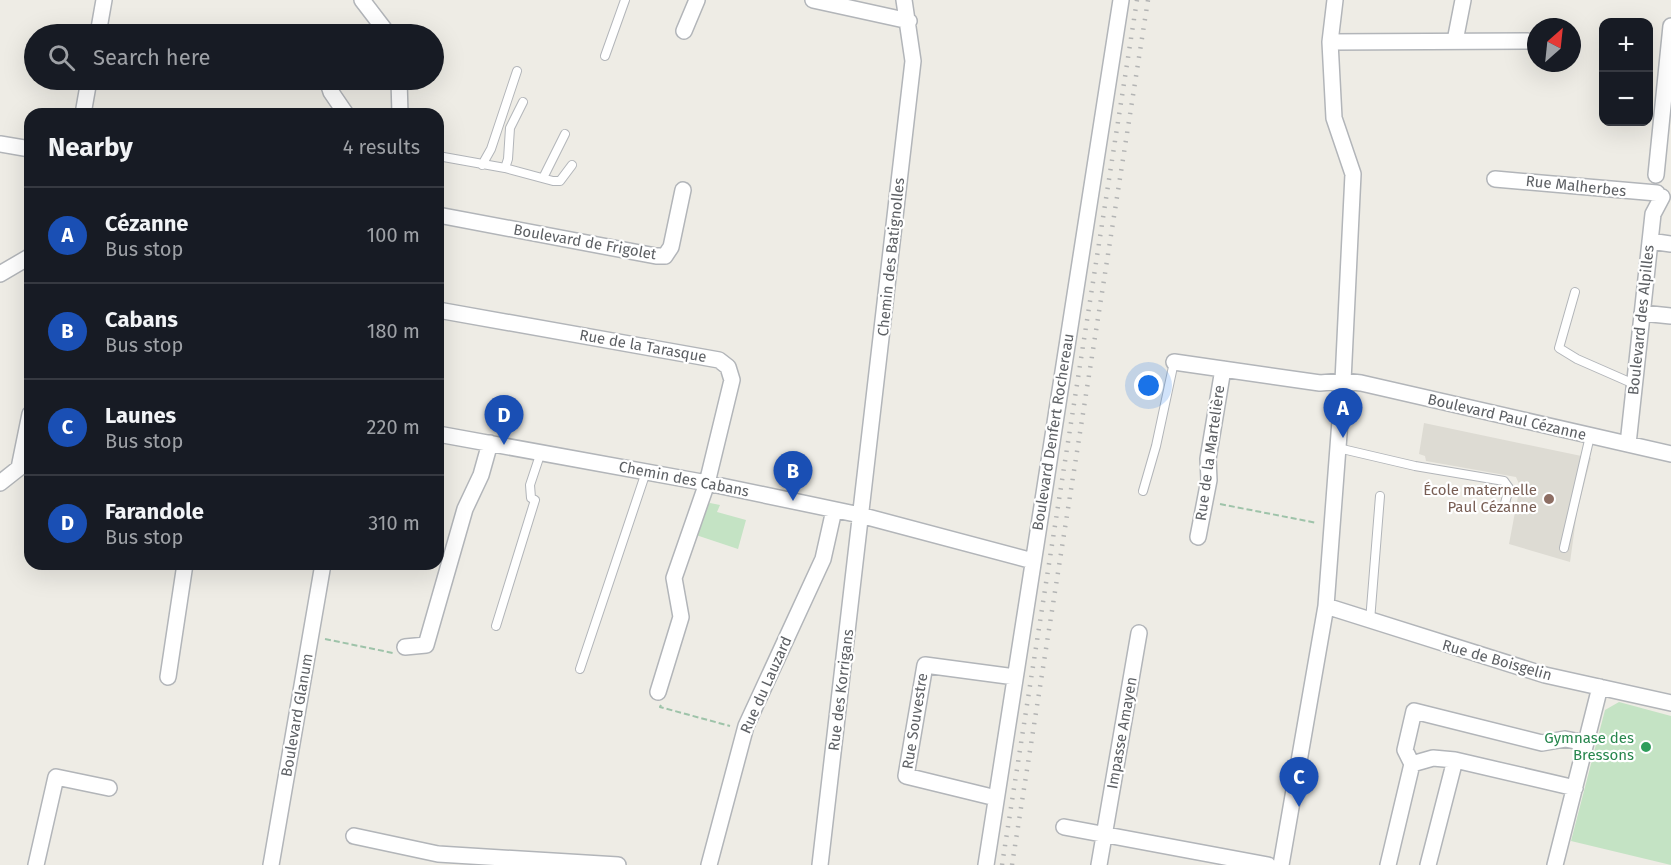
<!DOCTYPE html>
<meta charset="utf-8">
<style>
:root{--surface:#171b24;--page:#20242c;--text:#f1f3f6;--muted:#9ea1a6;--line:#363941;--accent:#0f766e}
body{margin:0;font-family:"Fira Sans",sans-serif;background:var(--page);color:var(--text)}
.controls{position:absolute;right:18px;top:18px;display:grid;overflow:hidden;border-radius:12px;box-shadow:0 6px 24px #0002}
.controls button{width:54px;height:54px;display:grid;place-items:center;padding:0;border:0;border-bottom:2px solid var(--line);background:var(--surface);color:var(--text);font:30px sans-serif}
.compass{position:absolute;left:1527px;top:18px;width:54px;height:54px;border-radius:50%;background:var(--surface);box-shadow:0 6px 24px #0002;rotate:27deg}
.you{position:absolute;left:1149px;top:386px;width:21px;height:21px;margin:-15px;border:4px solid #fff;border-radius:50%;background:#1a73e8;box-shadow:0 0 0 9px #1a73e833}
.badge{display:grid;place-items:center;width:39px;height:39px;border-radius:50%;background:var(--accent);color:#fff;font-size:20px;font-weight:700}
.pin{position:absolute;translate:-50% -50px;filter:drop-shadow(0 2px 3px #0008)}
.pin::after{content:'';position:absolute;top:32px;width:21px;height:18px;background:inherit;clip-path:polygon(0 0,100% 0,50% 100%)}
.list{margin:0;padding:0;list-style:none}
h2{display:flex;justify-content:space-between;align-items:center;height:78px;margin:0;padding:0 24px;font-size:26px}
h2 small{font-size:20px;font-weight:400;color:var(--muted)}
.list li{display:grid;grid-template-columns:39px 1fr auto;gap:18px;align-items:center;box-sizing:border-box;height:96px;padding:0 24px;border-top:2px solid var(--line)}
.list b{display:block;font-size:22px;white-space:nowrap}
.list p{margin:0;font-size:20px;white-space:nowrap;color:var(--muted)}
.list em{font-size:20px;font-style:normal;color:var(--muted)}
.icon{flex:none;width:33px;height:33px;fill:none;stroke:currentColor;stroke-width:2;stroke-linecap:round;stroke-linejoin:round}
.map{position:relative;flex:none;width:1671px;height:865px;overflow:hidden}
.search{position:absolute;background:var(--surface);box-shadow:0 6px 24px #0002;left:24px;top:24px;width:420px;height:66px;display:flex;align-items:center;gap:15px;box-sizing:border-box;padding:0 21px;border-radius:33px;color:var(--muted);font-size:22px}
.panel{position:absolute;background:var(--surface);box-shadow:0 6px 24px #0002;left:24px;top:108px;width:420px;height:462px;border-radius:18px}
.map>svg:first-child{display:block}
.education{fill:#dddbd3}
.green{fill:#c4e3c4}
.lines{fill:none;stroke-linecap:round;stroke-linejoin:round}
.lane-casing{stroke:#b2b5b9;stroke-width:10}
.street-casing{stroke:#b2b5b9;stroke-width:18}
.path{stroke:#9ec3a9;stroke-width:2;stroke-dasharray:6 3;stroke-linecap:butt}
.lane{stroke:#fff;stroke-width:8}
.street{stroke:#fff;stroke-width:15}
.rail{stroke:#b3b4b4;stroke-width:4.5;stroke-dasharray:1.5 8;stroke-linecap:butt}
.education-dot{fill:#8d6e63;stroke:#fff;stroke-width:2}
.leisure-dot{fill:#2e9e5b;stroke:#fff;stroke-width:2}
.labels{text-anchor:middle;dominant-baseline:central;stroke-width:4.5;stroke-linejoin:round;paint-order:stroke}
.street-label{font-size:15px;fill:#5d6064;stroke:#fff}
.education-label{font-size:15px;fill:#785e54;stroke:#fff;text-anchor:end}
.leisure-label{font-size:15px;fill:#27864d;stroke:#fff;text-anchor:end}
</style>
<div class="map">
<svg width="1671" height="865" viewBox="0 0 1671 865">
<rect width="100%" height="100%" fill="#eeece5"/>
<!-- education -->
<path class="education" d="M1424,423L1591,458L1577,512L1570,562L1509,544L1520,486L1516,477L1426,461L1425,456L1419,454Z"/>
<!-- green -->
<path class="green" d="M710,503L720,505L717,512L746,520L738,549L696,535L707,505Z
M1619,702L1671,716V865L1571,841L1605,710Z"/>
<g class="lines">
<defs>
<path id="lane" d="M605,56L625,0
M438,156L505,168L553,181H560L572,165
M482,165L491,149L517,71
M505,168L508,159L510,128L523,102
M543,178L565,134
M1575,292L1559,348L1577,359L1634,384
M1338,448L1415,466L1504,481L1509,488L1504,507
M1143,491L1156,446L1174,362
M1564,548L1590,436
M1370,621L1380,496
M496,626L535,500L531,498L530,485L541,452
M580,669L646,472"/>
<path id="street" d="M362,0L388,34
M813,0L909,21
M684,31L697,0
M98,34L104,0
M1455,41L1463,0
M1330,42L1528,41
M327,80L331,92L346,114
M399,80L400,114
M83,114L89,80
M0,144L30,149
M1656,175L1671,26
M1495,179L1657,193
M438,215L656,256H665L671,247L683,190
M1650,241L1671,244
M0,274L29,257
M438,310L719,360L728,367L732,380L707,483L674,578L681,617L658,692
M1642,313L1671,316
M1174,362L1320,383L1343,381L1361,383L1671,454
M438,434L707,483L860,515L1033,561
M1628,444L1653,214L1662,197
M0,483L19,468L30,414
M1198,537L1209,480L1208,459L1223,369
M1326,606L1545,675L1671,703
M405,647L426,645L465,509L481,475L490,443
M168,677L185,564
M1412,764L1433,758L1455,760
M996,798L906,776L925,665L1015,677
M1064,827L1268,865
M354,836L438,854L618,865
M36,865L56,777L109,788
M271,865L323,564
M709,865L746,726L823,559L834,510
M820,865L913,61L904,0
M986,865L1121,0
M1099,865L1139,633
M1281,865L1326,606L1343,381L1353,174L1334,118L1330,42L1335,0
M1388,865L1412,764L1405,750L1414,711L1542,743L1565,739L1586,743
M1428,865L1455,760L1575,788
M1555,865L1600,687"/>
</defs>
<!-- lane casing -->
<use href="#lane" class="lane-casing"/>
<!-- street casing -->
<use href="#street" class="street-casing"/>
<!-- path -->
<path class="path" d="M1220,504L1317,523
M325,639L393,653
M661,705L660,707L730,726"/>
<!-- lane -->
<use href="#lane" class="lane"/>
<!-- street -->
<use href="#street" class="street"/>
<!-- rail -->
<path class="rail" d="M1002,865L1137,0
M1012,865L1148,0"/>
</g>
<!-- markers -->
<circle class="education-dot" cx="1549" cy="499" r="6"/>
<circle class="leisure-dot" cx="1646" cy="747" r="6"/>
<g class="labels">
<!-- street labels -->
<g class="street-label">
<text transform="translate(1576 186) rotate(6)">Rue Malherbes</text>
<text transform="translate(585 242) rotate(10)">Boulevard de Frigolet</text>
<text transform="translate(891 257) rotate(-84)">Chemin des Batignolles</text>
<text transform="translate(1641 320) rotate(-84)">Boulevard des Alpilles</text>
<text transform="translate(643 346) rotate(10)">Rue de la Tarasque</text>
<text transform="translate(1507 417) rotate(13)">Boulevard Paul Cézanne</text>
<text transform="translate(1053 432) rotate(-81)">Boulevard Denfert Rochereau</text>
<text transform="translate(1210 453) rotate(-82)">Rue de la Martelière</text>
<text transform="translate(684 479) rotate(11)">Chemin des Cabans</text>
<text transform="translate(1497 660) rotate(16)">Rue de Boisgelin</text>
<text transform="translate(766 685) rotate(-66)">Rue du Lauzard</text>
<text transform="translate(841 690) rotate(-83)">Rue des Korrigans</text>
<text transform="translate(297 715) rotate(-80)">Boulevard Glanum</text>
<text transform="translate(915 721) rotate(-81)">Rue Souvestre</text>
<text transform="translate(1122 733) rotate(-80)">Impasse Amayen</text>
</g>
<!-- education labels -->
<g class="education-label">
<text x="1537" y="490">École maternelle<tspan x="1537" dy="17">Paul Cézanne</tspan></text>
</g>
<!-- leisure labels -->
<g class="leisure-label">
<text x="1634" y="738">Gymnase des<tspan x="1634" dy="17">Bressons</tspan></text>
</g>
</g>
</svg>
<div class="controls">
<button>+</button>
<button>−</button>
</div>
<svg class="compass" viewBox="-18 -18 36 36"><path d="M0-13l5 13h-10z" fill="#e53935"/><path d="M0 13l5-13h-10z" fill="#9ea1a6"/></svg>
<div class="you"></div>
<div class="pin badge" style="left:1343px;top:438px;background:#1a4fb4">A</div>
<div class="pin badge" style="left:793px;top:501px;background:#1a4fb4">B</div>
<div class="pin badge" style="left:1299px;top:807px;background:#1a4fb4">C</div>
<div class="pin badge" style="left:504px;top:445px;background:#1a4fb4">D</div>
<div class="search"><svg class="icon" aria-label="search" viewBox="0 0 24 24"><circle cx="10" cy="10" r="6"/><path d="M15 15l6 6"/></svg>Search here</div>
<section class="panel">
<h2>Nearby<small>4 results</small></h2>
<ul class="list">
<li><span class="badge" style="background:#1a4fb4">A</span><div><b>Cézanne</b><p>Bus stop</p></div><em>100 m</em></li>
<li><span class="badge" style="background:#1a4fb4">B</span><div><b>Cabans</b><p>Bus stop</p></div><em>180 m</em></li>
<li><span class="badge" style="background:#1a4fb4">C</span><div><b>Launes</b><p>Bus stop</p></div><em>220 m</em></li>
<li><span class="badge" style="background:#1a4fb4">D</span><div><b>Farandole</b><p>Bus stop</p></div><em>310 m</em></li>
</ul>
</section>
</div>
